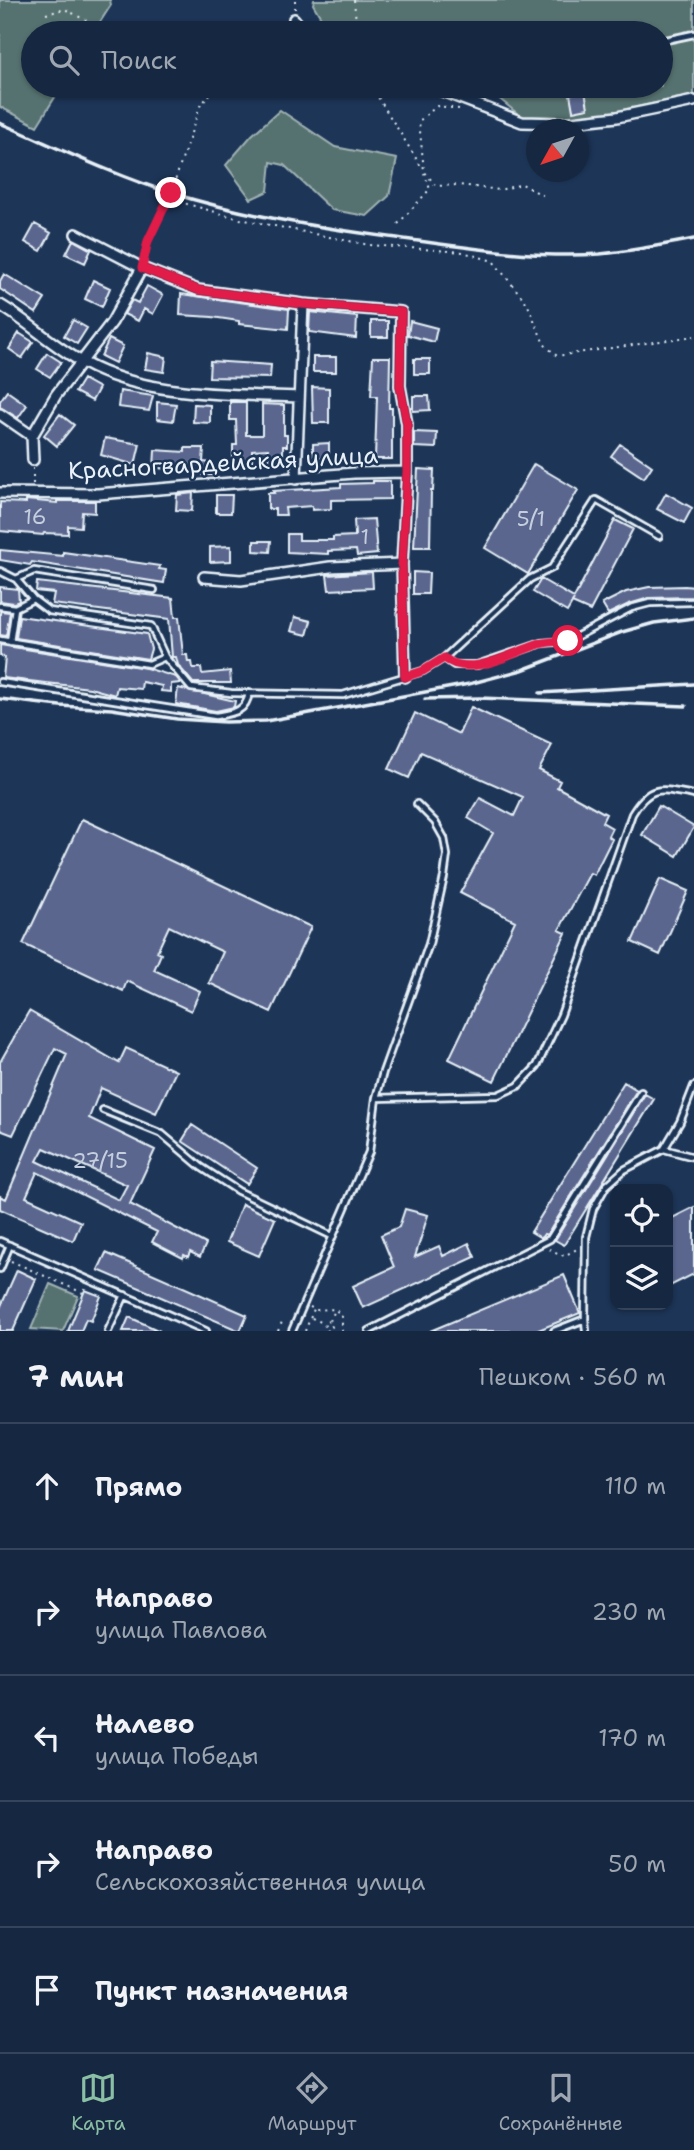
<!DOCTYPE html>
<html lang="ru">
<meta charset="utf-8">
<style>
:root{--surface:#162841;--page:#1f3048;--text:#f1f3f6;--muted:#9ea6b1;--line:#35445a;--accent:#8abfa5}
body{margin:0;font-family:"Shantell Sans",sans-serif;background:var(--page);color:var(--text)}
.controls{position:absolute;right:21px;bottom:21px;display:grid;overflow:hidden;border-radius:14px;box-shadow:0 2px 5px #0004}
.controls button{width:63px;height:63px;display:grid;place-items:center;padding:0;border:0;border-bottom:2px solid var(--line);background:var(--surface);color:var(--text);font:35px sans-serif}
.compass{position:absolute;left:526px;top:119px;width:63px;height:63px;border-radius:50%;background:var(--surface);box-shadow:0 2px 5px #0004;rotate:230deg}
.stop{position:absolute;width:21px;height:21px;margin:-16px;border:5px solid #e11d48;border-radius:50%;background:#fff}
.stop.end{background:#e11d48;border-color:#fff;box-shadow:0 2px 7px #0008}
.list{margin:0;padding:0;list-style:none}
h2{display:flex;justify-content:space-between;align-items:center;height:91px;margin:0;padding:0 28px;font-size:30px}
h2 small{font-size:23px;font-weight:400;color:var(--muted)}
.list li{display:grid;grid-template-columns:46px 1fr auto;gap:21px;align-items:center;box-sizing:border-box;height:126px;padding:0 28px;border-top:2px solid var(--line)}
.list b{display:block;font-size:26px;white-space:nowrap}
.list p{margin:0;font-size:23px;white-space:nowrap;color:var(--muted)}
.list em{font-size:23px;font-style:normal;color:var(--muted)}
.icon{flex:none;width:38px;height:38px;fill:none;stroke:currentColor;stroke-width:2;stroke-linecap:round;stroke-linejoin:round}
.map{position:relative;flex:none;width:694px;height:1331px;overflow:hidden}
.search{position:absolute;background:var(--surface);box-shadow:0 2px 5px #0004;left:21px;right:21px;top:21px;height:77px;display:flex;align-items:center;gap:18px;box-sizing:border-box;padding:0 24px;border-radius:38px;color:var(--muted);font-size:26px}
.sheet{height:721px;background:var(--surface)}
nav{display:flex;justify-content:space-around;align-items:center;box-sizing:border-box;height:98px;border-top:2px solid var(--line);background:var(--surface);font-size:19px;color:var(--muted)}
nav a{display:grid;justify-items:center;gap:4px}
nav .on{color:var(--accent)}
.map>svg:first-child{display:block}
.green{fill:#57726f;stroke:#a0b2b4;stroke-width:2}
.building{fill:#5a668e;stroke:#e8f1f8;stroke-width:2;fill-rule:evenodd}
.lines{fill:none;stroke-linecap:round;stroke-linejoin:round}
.lane-casing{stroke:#e8f1f8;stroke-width:10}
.street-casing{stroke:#e8f1f8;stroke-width:14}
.path{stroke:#e8f1f8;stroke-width:2;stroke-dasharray:2 5;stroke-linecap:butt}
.lane{stroke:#1d3557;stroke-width:4.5}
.street{stroke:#1d3557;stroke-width:9}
.rail{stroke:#e8f1f8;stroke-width:3.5}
.route{stroke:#e11d48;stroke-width:9}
.labels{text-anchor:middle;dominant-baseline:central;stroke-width:5;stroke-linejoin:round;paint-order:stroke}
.number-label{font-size:21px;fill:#c4cede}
.street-label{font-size:24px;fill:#e8f1f8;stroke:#1d3557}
</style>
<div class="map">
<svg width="694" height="1331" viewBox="0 0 694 1331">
<rect width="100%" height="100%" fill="#1d3557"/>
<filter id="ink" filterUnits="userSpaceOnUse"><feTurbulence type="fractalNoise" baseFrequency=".0143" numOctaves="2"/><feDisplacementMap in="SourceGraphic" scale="14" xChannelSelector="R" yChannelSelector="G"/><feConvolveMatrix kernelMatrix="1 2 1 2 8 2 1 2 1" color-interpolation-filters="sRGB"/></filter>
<g filter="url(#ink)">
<!-- green -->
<path class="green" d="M0,0H110L111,5L93,33H33V86H62L37,126L0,107Z
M314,0H694V95L603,114L563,119L523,118L496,96L463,86H661V33H330L313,4Z
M280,110L335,147L397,159L389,196L367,216L332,210L284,165L271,162L268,191L251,199L226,165L252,135Z
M50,1284L78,1296L63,1331L31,1329Z"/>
<!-- building -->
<path class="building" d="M585,91L588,108L573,111L570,94Z
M35,224L51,233L41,251L25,242Z
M73,240L91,250L85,263L66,254Z
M4,274L45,299L36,313L0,289V281Z
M93,280L110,288L102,307L85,299Z
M147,286L163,295L153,314L144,309L138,321L124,314L132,300L138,303Z
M181,294L289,309L288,329L239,324V321L212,317L180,315Z
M310,312L357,317L356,338L309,332Z
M73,320L87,328L77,344L64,336Z
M371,321H388V337H371Z
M410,321L437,328L434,342L408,335Z
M19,333L33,342L22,358L9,349Z
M109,339L123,346L115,363L101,356Z
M47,353L61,362L50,377L37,369Z
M148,353L166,357L164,372L145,369Z
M313,357H336V372H313Z
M373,357H390L389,408H392V459H375L377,396H371Z
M414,359H430V374H414Z
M210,361L271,365L270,378L209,377Z
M83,379L99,388L92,401L75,392Z
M312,387L329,388V423H313Z
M7,391L27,405L18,418L0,407V401Z
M120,391L153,396L149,411L118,407Z
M413,396H429L430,410L413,411Z
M157,402L176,404L173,421L157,419Z
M230,402H246V435H262V404L284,405V435H287V446H283V462H268V449L252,450V462L233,463V445H237L236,420H230Z
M194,404L210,405V423L193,422Z
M60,414L74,425L57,446L44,435Z
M414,432L437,433L436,448L414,447Z
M105,438L140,444L135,465L101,455Z
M329,443V458H313V444Z
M620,444L652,466L644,478L611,456Z
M185,448H204L203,462L212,463V475H203V465L174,464L173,469L154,468L155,450L185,452Z
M534,464L578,490L528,574L485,548Z
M418,469L434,470L433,491H431L430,547H414Z
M373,481H390V499L331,500V509L312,510V506L285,508L286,515H275V509H268V493H274L273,491L341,487V484L373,483Z
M193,493L192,511L176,510L177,495Z
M666,493L692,508L684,523L657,509Z
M216,495H232L231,513H216Z
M26,500L57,503V501H95V513L82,512L81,527L68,526V534L44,533L43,535L0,531V502L26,503Z
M374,519L377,554L357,556L356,550L328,551V554L287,552V534H299V540H333V537L355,536L354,520Z
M615,520L633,529L590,611L572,603L574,600L567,612L533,592L541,579L574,598Z
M254,541H271L270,552L254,551Z
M231,546V561L210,562V547Z
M0,550L63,556V552L160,566L159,569L166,570L164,583L32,562L30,565L0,560Z
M372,572L373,588L329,590L327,575Z
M413,572L429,573L428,594H413Z
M37,582L173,598L175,617H179L183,655H187L188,662H192L193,668H201L202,674L230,671L231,683H193L178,665L176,657H172L169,619L52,604L54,593L36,591Z
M685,586L694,587V597L649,598L629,604L608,614L602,604L626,592L649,587Z
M0,587L18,589L19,601L14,603L0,601Z
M0,611L10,612L6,636L0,635Z
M19,616L147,634L151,649L148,659L16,638Z
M295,617L311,621L307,635L291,631Z
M0,645L146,668L176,677L181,683L171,684V692L161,691L162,686L142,682L141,689L117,687L115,695L90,688L3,678L5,657L0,656Z
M178,688L235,701L234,707L216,711L176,704Z
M471,707L552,745L539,770L560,781L557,787L606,814L602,822L612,828L608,836L612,839L594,875L590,873L559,930L566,933L494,1081L449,1059L515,921L460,893L493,833L468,818L480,798L514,816L523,797L421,752L409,778L389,769L415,713L459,734Z
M659,806L694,827L677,856L642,835Z
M82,819L311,927L271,1012L209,983L223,952L169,926L157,952L161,954L154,970L200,991L191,1011L127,981L123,991L23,944Z
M660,879L688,891L660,955L632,942Z
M29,1011L119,1063L126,1048L176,1071L156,1113L101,1088L89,1118L155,1150L130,1204L206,1244L200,1257L190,1252L188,1257L184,1255L183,1258L152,1242L157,1232L37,1172L26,1197L81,1222L73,1241L0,1209V1196L6,1199L67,1054L55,1048L13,1135L0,1130V1062ZM44,1148L127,1185L119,1200L37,1161Z
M624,1082L637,1090L547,1235L544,1234L541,1238L531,1232Z
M645,1094L654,1099L564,1245L555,1240Z
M192,1125L257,1168L247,1184L182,1141Z
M242,1204L275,1219L259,1256L227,1242Z
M694,1207V1274L668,1287V1220Z
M405,1209L428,1215L415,1257L439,1246L443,1256L469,1243L475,1257L363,1308L353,1286L394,1267L381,1235L399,1227Z
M106,1253L247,1315L240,1331L98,1270Z
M17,1270L36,1279L13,1331H0V1308Z
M564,1275L580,1313L536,1331H430Z
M85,1290L101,1296L91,1321L86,1319L81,1331H68Z
M129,1317L160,1331H123Z"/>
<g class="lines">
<defs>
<path id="lane" d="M661,41L694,34
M0,571L16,579L33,599L49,611L151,626L165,657L191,688L231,693L343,695L423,671L444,658L454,665H477L542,643L568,641L631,608L650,603L694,602
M16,579L34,571L154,590
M0,606L15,608L33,599
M0,640L149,664L165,657
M10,642L15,608
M444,658L530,579L552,568L596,500L659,536
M0,682L216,716C233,713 246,712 249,693
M376,1098L498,1095L518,1086L537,1066L561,1015L632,814C651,783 661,789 694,795
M103,1110L162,1134L201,1167L238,1191L332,1236
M664,1149L694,1157
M0,1241L206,1331
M0,1269L10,1245
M585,1319L586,1331
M108,1331L125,1295
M292,1331L369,1152L376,1098L383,1072L429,944L444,877L447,855L444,838L435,822L417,804
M369,1331L550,1239L641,1092
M554,1331L585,1319L586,1237L593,1209L606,1186L624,1170L664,1149L680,1122L694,1086"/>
<path id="street" d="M294,19L305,33
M429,86L522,122L563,123L617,117L694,101
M76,234L142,268L198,290L303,304L401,312L400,386L407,424V472L402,564L405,677
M0,305C29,322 54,347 84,363C145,397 231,394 299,397
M0,414L32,436
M33,460L32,436L56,395L112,322L142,268
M296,479L303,304
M0,493L98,494L354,473L407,472
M204,577L241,580L330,567L402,564"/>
</defs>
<!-- lane casing -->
<use href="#lane" class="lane-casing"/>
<!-- street casing -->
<use href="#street" class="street-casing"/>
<!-- path -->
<path class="path" d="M354,0L357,33
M295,9V0
M46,14L65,9L109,33
M279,33L287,26
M371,86L422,168
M459,109L437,106L419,121L424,171L436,186L459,185L500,190L522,184L544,196
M166,203L173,200L240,219L369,245L463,252L493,261L527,303L544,344L557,356L694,336
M398,224L430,189L424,173
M144,257L148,241L171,193L200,106L217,86
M33,484V468
M549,1249L564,1256L579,1248
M11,1261L83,1293
M310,1307L316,1310L335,1309L342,1317V1331
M312,1318L323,1323
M330,1321L335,1310
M278,1331L282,1322
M305,1331L314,1309
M326,1331L332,1327L329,1321L324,1323L326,1330"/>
<!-- lane -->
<use href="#lane" class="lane"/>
<!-- street -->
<use href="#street" class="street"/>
<!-- rail -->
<path class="rail" d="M0,123C56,147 113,175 171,193C242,215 316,227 389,237C458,246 530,259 600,254C632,251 663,245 694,239
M540,693L694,684
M0,699L60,706L112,709L177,719L225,722L266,721L469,684L522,670L622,632L654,623L694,618
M425,699L480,698L686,706"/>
</g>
</g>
<g class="lines" filter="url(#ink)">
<!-- route -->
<path class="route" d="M171,193L148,241L142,268L198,290L303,304L401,312L400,386L407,424V472L402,564L405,677L423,671L444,658C472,679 512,652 540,644C549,641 559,642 568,641"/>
</g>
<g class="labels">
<!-- number labels -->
<g class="number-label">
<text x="35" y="517">16</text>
<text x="531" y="519">5/1</text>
<text x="365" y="537">1</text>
<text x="100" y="1161">27/15</text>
</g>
<!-- street labels -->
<g class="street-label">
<text transform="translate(223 463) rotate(-3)">Красногвардейская улица</text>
</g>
</g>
</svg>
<div class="controls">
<button><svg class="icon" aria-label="locate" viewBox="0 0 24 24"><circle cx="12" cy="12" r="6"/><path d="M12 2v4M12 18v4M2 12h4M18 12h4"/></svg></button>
<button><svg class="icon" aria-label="layers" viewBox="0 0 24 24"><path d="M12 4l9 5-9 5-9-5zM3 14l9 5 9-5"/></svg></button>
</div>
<svg class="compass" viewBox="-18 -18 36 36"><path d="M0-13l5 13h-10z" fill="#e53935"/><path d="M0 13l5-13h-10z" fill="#9ea6b1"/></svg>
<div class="stop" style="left:568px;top:641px"></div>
<div class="stop end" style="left:171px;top:193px"></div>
<div class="search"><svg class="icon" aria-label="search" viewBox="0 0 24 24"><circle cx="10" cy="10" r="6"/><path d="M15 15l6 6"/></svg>Поиск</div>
</div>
<section class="sheet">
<h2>7 мин<small>Пешком · 560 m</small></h2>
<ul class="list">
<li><svg class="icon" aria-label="ahead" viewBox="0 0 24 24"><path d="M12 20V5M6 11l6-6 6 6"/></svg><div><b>Прямо</b></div><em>110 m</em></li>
<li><svg class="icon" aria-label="right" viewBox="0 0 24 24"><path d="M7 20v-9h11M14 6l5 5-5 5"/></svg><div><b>Направо</b><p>улица Павлова</p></div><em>230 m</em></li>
<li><svg class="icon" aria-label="left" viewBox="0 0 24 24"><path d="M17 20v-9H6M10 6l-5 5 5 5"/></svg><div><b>Налево</b><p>улица Победы</p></div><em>170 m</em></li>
<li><svg class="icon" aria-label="right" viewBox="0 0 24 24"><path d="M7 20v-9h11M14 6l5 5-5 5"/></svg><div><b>Направо</b><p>Сельскохозяйственная улица</p></div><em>50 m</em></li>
<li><svg class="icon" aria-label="arrive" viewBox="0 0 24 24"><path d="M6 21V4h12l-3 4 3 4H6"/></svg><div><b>Пункт назначения</b></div></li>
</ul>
</section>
<nav>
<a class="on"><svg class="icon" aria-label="map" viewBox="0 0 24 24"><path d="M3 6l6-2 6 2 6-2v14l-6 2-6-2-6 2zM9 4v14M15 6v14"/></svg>Карта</a>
<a><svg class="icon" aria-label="directions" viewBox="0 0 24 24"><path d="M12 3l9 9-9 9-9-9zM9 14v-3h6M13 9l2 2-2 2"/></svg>Маршрут</a>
<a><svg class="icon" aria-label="saved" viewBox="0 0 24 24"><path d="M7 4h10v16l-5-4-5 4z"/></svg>Сохранённые</a>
</nav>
